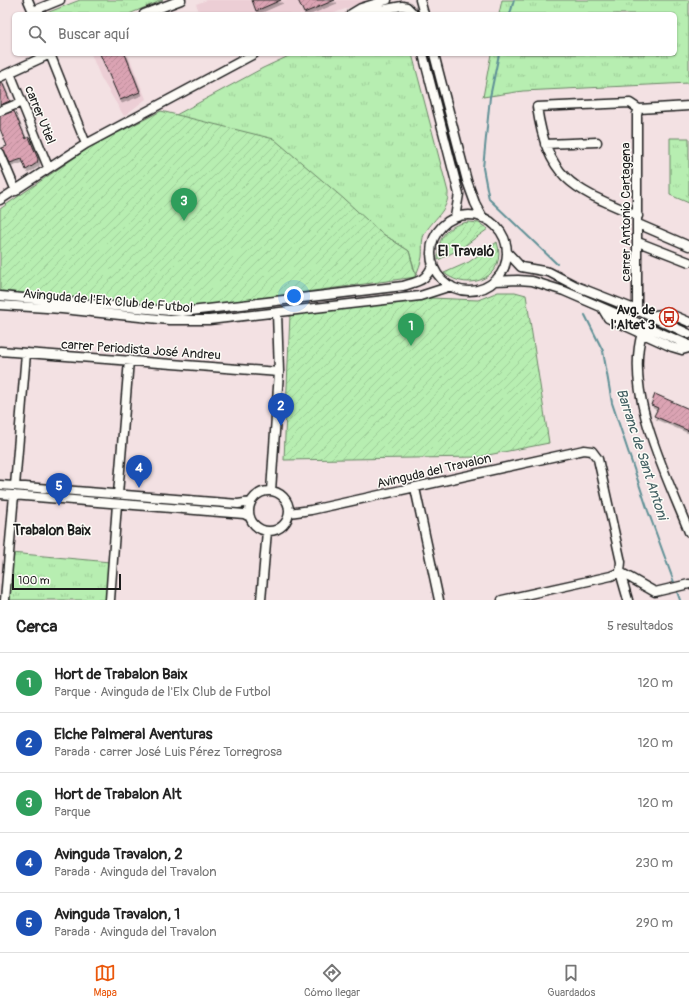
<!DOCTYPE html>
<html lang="es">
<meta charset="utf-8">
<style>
:root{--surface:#fff;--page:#f2f2f2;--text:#222;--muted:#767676;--line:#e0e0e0;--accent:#ea580c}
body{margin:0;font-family:Pangolin,sans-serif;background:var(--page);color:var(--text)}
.scale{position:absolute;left:12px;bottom:10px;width:109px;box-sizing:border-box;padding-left:4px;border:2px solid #1c1c1c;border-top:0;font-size:11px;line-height:14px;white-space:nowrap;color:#1c1c1c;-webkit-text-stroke:3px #fdfcf7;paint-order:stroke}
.you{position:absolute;left:294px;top:296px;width:14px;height:14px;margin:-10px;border:3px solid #fff;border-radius:50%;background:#1a73e8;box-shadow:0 0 0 6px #1a73e833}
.badge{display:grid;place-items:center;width:26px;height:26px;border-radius:50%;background:var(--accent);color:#fff;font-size:13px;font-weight:700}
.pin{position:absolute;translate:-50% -33px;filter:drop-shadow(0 1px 2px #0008)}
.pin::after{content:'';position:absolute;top:21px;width:14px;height:12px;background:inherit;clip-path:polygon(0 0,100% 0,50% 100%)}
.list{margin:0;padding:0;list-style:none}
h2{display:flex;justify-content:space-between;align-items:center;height:52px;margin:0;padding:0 16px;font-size:17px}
h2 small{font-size:13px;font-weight:400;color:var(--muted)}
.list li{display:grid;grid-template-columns:26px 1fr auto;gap:12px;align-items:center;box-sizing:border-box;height:60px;padding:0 16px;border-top:1px solid var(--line)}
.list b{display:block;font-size:15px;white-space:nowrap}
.list p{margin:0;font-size:13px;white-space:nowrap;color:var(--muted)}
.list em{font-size:13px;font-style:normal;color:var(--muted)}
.icon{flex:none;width:22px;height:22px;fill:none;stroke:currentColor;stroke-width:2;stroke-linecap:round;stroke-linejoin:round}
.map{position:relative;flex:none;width:689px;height:600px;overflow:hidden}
.search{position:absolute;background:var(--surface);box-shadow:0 1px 3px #0004;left:12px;right:12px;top:12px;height:44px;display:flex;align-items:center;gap:10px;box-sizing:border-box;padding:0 14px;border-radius:6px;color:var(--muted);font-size:15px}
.sheet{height:352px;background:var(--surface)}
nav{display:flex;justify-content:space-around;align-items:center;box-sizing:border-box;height:56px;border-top:1px solid var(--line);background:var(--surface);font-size:11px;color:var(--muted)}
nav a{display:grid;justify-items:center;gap:2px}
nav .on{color:var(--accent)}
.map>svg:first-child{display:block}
.built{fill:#ecced5}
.grass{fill:url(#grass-tufts);stroke:#6a8566}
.garden{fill:url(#garden-furrows);stroke:#6a8566}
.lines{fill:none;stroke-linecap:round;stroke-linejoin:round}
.stream{stroke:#5f9096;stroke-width:2}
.building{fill:url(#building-hatch);stroke:#1c1c1c;filter:url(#shadow)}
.minor-casing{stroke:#1c1c1c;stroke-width:11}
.minor{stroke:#fdfcf7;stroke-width:8}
.labels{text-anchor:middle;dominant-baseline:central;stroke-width:3;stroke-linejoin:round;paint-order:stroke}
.street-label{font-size:13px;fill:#1c1c1c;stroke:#fdfcf7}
.poi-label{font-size:13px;font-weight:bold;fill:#1c1c1c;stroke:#fdfcf7;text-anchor:end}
.neighbourhood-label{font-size:14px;font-weight:bold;fill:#1c1c1c;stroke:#fdfcf7}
.water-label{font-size:14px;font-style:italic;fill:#436063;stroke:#fdfcf7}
</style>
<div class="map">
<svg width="689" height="600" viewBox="0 0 689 600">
<defs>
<pattern id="grass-tufts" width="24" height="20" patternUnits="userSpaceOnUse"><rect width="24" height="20" fill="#b7eeb1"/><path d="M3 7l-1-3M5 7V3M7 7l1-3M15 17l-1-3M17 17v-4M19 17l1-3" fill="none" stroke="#9dcc98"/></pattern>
<pattern id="garden-furrows" width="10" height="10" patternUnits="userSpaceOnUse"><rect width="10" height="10" fill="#b7eeb1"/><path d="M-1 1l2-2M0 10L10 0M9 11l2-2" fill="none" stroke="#9dcc98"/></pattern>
<pattern id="building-hatch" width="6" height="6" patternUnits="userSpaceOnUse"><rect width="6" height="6" fill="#dba3b3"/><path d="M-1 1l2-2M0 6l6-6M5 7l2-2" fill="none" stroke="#bb8c99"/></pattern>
<filter id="shadow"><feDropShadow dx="2" dy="3" stdDeviation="0" flood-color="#0004"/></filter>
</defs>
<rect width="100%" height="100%" fill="#f3e1e3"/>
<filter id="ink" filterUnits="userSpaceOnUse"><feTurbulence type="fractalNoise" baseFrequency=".025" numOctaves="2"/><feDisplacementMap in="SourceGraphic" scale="8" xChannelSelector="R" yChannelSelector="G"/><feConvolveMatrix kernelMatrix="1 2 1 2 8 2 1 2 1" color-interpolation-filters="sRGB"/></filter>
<g filter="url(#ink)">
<!-- built -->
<path class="built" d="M207,0H369L332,14H200L196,4Z
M91,54H128L146,99L124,116L101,78Z"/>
<!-- grass -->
<path class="grass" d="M80,0H163L129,14H44Z
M502,0H689V83L523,91L483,97L491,54H675V14H499Z
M293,54H412L448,192C449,211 432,219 424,235C421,241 423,250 422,257C421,263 418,270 416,275L409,251L380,232L176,115L263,68Z
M670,138H689V203L670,195Z
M11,553L110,562L107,600H8Z"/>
<!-- garden -->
<path class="garden" d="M161,111L274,139L344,199L380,232L409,251L416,277L181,309L0,291V209L90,147Z
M468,222L479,223L488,229L460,249L438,260C438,237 445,226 468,222Z
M497,242C508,276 470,294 444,273L469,262Z
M498,292H515L526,295L549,443L478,457L284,460L290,314L431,298L478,300Z"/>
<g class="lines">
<!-- stream -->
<path class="stream" d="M510,14L514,0
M499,54L490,97L483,168L489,199L557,264
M585,315L603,351L612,403L648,511L675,585
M676,589L680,600"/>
</g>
<!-- building -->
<path class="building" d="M252,0H281L256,11Z
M298,0H335L304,13Z
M100,54H125L140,92L120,100Z
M0,82H2L10,101L0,105Z
M14,111L26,139L29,137L38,159L37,163L26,170L22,159L10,163L2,148L7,146L0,129V116Z
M655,394L689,409V431L654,416L658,408L651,405Z"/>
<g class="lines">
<defs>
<path id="minor" d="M28,0L34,14
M420,0L424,14
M33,11L60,0
M144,14L181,0
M351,14L361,8L387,0
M360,14L402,6L407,7L412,12
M50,54L86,144
M423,54L459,194L455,217
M434,54L467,181L475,203L483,218
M10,73L48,167
M0,77L50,54
M639,109L689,106
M0,111L22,102
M545,144L597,142
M0,153L16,191
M0,200L86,144L254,54
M431 253a38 38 0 1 1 76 0a38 38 0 1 1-76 0Z
M638,216C575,189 548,182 537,107L630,103L639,109
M638,224L689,246
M638,242L689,262
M507,252L521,267L549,272L576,286L637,310L689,334
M494,281L518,280L532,281L564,291L689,345
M0,296L182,312L403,286C419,281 426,281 433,264
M0,305L62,309L169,320H209L420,296L451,286
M602,308L608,318L672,347L682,350L689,348
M637,310V114L639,109
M650,316L668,313L689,322
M642,333C624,394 667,476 689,532
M0,351L279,372
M0,485L238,504L251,502
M15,486L26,353
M415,488L439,600
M271,491L279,372L277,313
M249 511a20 20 0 1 1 40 0a20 20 0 1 1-40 0Z
M0,494L244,514L250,517
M118,494L129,360
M289,513L311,510L584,450L592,451L598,459L621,562L620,572L628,600
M620,572L655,592L689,584
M5,600L14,495
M110,600L117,504
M261,600L267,531
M502,600L611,576L620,572"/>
</defs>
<!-- minor casing -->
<use href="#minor" class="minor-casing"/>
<!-- minor -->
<use href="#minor" class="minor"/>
</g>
</g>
<!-- icons -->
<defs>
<symbol id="bus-ring" viewBox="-11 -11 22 22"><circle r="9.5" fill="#fdfcf7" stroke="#c8321e" stroke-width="1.5"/><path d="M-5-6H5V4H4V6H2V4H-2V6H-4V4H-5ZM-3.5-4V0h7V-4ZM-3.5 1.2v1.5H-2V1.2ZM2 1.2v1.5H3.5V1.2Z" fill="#c8321e"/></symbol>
</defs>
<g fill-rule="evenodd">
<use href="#bus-ring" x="658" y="306" width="22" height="22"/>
</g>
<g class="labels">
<!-- street labels -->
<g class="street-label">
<text transform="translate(40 115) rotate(68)">carrer Utiel</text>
<text transform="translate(626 212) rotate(-90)">carrer Antonio Cartagena</text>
<text transform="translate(108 301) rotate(5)">Avinguda de l'Elx Club de Futbol</text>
<text transform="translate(141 350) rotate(4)">carrer Periodista José Andreu</text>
<text transform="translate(434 471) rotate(-13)">Avinguda del Travalon</text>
</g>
<!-- poi labels -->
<g class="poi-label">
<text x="655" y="310">Avg. de<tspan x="655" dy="15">l'Altet 3</tspan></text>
</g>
<!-- neighbourhood labels -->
<g class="neighbourhood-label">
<text x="466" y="251">El Travaló</text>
<text x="52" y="530">Trabalon Baix</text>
</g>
<!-- water labels -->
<g class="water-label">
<text transform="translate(642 454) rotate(72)">Barranc de Sant Antoni</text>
</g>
</g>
</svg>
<div class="scale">100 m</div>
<div class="you"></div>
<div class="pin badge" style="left:411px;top:346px;background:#2e9e5b">1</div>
<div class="pin badge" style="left:281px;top:426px;background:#1a4fb4">2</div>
<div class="pin badge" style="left:184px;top:221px;background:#2e9e5b">3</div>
<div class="pin badge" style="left:139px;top:488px;background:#1a4fb4">4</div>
<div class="pin badge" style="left:59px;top:506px;background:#1a4fb4">5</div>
<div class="search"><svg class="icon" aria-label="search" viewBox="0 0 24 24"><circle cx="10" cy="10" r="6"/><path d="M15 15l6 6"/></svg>Buscar aquí</div>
</div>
<section class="sheet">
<h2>Cerca<small>5 resultados</small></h2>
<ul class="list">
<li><span class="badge" style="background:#2e9e5b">1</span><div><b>Hort de Trabalon Baix</b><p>Parque · Avinguda de l'Elx Club de Futbol</p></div><em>120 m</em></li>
<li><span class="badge" style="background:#1a4fb4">2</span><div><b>Elche Palmeral Aventuras</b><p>Parada · carrer José Luis Pérez Torregrosa</p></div><em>120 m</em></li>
<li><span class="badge" style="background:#2e9e5b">3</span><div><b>Hort de Trabalon Alt</b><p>Parque</p></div><em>120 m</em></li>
<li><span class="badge" style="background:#1a4fb4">4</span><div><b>Avinguda Travalon, 2</b><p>Parada · Avinguda del Travalon</p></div><em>230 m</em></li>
<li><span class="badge" style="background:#1a4fb4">5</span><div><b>Avinguda Travalon, 1</b><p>Parada · Avinguda del Travalon</p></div><em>290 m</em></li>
</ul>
</section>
<nav>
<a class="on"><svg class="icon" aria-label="map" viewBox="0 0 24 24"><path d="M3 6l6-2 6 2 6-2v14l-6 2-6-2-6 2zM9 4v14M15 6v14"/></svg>Mapa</a>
<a><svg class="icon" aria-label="directions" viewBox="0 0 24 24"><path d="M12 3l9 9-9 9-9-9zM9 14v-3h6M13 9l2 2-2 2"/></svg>Cómo llegar</a>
<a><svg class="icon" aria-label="saved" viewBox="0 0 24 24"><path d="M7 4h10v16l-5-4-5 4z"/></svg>Guardados</a>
</nav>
